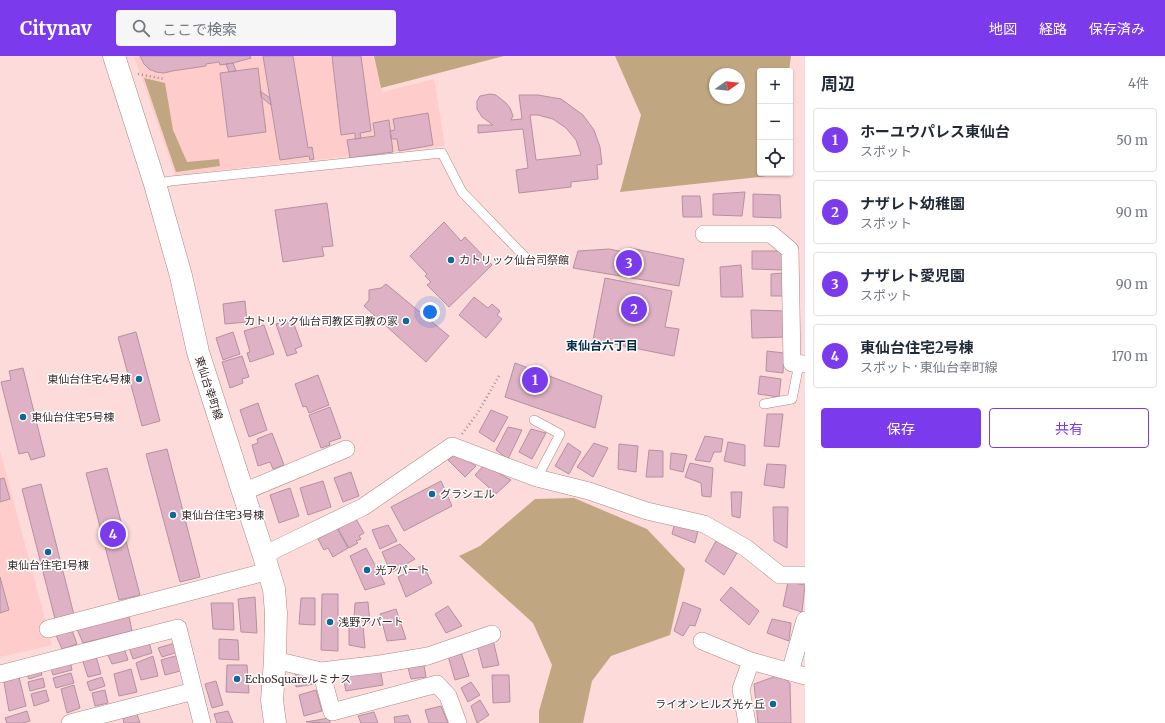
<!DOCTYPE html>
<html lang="ja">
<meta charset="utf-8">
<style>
:root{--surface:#fff;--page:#f6f6f7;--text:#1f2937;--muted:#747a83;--line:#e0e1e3;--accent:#7c3aed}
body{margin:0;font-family:Merriweather,"Noto Sans JP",serif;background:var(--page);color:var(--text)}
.controls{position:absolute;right:12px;top:12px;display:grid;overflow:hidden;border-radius:4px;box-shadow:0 1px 3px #0004}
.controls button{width:36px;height:36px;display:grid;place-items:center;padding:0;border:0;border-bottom:1px solid var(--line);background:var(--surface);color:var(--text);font:20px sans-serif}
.compass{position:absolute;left:709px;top:12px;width:36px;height:36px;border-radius:50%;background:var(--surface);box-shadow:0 1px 3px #0004;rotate:75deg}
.you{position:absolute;left:430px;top:256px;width:14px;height:14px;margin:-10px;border:3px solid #fff;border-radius:50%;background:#1a73e8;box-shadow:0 0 0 6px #1a73e833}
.badge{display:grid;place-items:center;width:26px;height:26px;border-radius:50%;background:var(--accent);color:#fff;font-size:13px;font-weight:700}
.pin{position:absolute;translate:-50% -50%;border:2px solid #fff;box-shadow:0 1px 4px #0006}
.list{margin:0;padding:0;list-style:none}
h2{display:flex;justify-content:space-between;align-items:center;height:52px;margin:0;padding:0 16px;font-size:17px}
h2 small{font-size:13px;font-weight:400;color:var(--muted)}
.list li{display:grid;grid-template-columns:26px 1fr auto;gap:12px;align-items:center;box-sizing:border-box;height:64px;margin:0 8px 8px;padding:0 8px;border:1px solid var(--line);border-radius:4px}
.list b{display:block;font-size:15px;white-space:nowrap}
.list p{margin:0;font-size:13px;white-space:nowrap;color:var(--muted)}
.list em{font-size:13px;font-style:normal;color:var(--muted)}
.actions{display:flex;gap:8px;padding:12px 16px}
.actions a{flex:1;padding:9px 0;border:1px solid var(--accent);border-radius:4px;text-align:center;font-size:14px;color:var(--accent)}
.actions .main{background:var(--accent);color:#fff}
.icon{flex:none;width:22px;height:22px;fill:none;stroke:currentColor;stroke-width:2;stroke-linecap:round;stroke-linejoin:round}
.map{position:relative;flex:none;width:805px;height:667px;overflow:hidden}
header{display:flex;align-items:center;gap:24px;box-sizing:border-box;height:56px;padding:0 20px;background:var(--accent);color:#fff}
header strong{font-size:19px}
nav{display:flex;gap:22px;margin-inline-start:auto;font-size:14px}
.search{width:280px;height:36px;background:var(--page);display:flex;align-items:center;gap:10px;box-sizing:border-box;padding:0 14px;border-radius:4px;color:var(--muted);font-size:15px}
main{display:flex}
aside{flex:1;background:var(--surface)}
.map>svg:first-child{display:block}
.built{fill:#feccca}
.forest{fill:#c1a781;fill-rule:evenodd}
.building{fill:#dfb1c4;stroke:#b591a0;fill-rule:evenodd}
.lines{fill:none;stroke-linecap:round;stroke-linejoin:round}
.service-casing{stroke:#ad8786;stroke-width:10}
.minor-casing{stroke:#ad8786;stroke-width:18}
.tertiary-casing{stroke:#ad8786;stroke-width:23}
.path{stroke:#a68c8b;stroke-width:2.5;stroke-dasharray:1 3;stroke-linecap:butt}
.service{stroke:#fff;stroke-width:9}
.minor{stroke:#fff;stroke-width:17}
.tertiary{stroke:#fff;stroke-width:22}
.poi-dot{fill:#0d6898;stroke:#fff;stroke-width:1.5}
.labels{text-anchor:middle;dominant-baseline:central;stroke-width:3;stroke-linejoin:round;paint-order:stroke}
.poi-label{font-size:11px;fill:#382828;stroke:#fff;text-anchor:start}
.street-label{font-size:11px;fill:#382828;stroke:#fff}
.neighbourhood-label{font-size:12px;font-weight:bold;fill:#052d44;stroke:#fff}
</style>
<header>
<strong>Citynav</strong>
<div class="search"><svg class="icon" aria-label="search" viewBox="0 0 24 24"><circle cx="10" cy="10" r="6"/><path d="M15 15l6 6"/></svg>ここで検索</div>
<nav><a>地図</a><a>経路</a><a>保存済み</a></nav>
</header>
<main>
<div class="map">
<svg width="805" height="667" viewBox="0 0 805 667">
<rect width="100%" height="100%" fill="#fddbda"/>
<!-- built -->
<path class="built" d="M134,0H373L382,36L434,23L445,90L175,119Z
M0,395L52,589L0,601Z"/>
<!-- forest -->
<path class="forest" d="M374,0H504L381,32Z
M615,0H791L789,15H760V117H777V119L620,136L641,59ZM715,18H739V42H715Z
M144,22L165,27L173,74L187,106L219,103L220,110L176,116Z
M574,442L647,473L685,513L670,579L611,600L592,625L583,667H539V655L552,609L533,567L459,500L480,490L535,443Z"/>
<!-- building -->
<path class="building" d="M140,0H250L251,2L233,7L220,9L219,6L206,8V10L172,15L164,17L156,16L149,13L144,8Z
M263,0H293L308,92L312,91L314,103L310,104L309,100L280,104Z
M332,0H361L371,75L360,77L361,82L355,83V77L341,79Z
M233,7L236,15L229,16L226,8Z
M258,12L266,76L228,81L220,17Z
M260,35L270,42L271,49L261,41Z
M490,38L496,39L506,47L510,52L513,60L511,64L522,63L519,39H538L561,43L583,59L594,74L600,91L602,108L597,109L598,123L571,126V131L519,137L516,114L528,112L523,73L478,77V69H493L482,61L477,53V45L480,40ZM530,59H538L553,63L566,72L576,84L581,99L536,104Z
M428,57L433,89L399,95L397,83H391L390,75L395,74L393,63Z
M389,64L393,96L350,102L347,84L375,80L373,67Z
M745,136L742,160L713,159V138Z
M753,138L780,139L781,162L753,161Z
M682,140H700L702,161H683Z
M327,147L333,190L322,191L324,200L283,206L275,154Z
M444,166L461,185L465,181L492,209L449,251L427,229L431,226L425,220L427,218L410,200Z
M630,192L684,203L679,230L573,212L578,195L609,193L629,197Z
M752,195H784L783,214L752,213Z
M741,209L743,241H721L720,211Z
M783,217L785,240H771V218Z
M605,222L672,235L665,271L679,273L674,300L593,284Z
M386,228L449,280L426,306L364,250L369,244V234L381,232Z
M474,241L488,252L492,248L500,255L497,259L502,263L486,282L459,259Z
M245,245L247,266L225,268L223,248Z
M751,254L785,255L787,281L752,282Z
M292,263L302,290L295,293L297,297L287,300L276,268Z
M264,269L274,298L250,306L247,297L250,296L244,275Z
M136,276L160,365L142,370L118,281Z
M233,276L240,298L223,304L216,282Z
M767,295L784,297L783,317L766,315Z
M242,300L249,321L242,323L243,327L230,332L222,306Z
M515,307L602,340L595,372L505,341Z
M23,312L45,400L31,404L28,396L19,398L1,326L11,324L9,315Z
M318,319L329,349L309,357L306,350L303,351L295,328Z
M760,320L781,323L779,341L758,338Z
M258,347L267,374L249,381L240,354Z
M330,351L341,382L329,386L330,389L321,392L309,359Z
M491,354L508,361L494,386L479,376Z
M767,358H783L779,391L764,390Z
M508,371L522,374L508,403L496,394Z
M531,373L546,377L532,403L519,396Z
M272,377L284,409L273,413L270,406L258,410L252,389L258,387L257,383Z
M705,380L723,383L721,396H714L710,406L695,404Z
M728,386L745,389V410L724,405Z
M568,387L581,396L569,418L555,410Z
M594,387L608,392L593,421L577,411Z
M619,388L638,390L636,416L618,413Z
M167,393L200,521L180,526L146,398Z
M649,394L663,395V421H646Z
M456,397L476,410L465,421L448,404Z
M671,397L687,399L683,416L670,413Z
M690,407L713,412L711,441L702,440L701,427L685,421Z
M767,408L786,409L784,432L764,429Z
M484,409L511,424L496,438L475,419Z
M107,412L140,539L119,544L86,417Z
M351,416L359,440L343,446L334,422Z
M4,422L10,443L0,446V423Z
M323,425L331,451L308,459L300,432Z
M441,425L452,450L404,475L391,451Z
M41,428L74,559L55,563L22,433Z
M290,432L299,460L279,467L270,439Z
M731,436H742L740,462L732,460Z
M773,451H788L787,492L774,485Z
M356,463L364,477L359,480L361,483L356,485L358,487L349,492L338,473Z
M675,466L698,475L695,487L672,478Z
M388,469L397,485L380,493L372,474Z
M337,472L348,492L333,501L328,492L324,494L318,483Z
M716,485L737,497L724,519L705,505Z
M400,488L415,503L391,517L382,496Z
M366,492L385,528L365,534L350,500Z
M423,509L432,527L406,541L398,521Z
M0,521L9,554L0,557Z
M788,526L805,529L802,556L783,550Z
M731,531L759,555L749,569L720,544Z
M322,538H338V595L321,594Z
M255,541L257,577L241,576L238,543Z
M301,542H315V569L299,568Z
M368,546L370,567L354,563L355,547Z
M683,546L701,553L695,570L690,569L683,580L674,575Z
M211,547H233L234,574L213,573Z
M448,550L462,570L446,577L435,558Z
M396,553L406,583L387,585L380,558Z
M129,560L132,575L83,587L77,573Z
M772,563L791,567L789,585L767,577Z
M349,570H363L365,592L349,589Z
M72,574L77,588L62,593L56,579Z
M219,583L238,584L239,604L219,603Z
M493,584L499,609L483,612L477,589Z
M149,586L152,597L133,603L129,592Z
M175,587L178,596L162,601L158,592Z
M124,592L128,604L112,608L107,597Z
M461,596L469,620L455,624L448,600Z
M179,599L184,614L165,619L161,604Z
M96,600L101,618L88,621L82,603Z
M153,600L158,620L141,624L136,607Z
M70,604L72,614L53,619L50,610Z
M423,604L426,621L411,623L407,608Z
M227,609H247L249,637L226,636Z
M39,611L42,619L29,623L25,614Z
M380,612L383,629L346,635L342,617Z
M131,613L137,636L119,640L114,618Z
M71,617L74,627L56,632L53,622Z
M295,617H313L314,628L296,631Z
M492,619H509L510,646L493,647Z
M779,619L790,627L791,667H758L754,628Z
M19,621L26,650L9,655L4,626Z
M102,621L105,630L90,635L87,626Z
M43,622L45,631L30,635L28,626Z
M216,625L223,649L212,652L205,628Z
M471,626L480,639L468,646L461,632Z
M74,629L80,652L67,657L61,633Z
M46,634L49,645L34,650L31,638Z
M105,634L108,647L95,650L92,637Z
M316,634L322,655L304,660L299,639Z
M480,644L489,659L477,667L471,650Z
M441,650L448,667H429L425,654Z
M27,655L30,665L23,667H7L5,662Z
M228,655L233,667H217L214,658Z
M374,656L378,667H361L358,660Z
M137,658L140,667H124L123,662Z
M408,659L411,667H395L394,661Z
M329,662L330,667L306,666Z"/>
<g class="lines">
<defs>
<path id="service" d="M155,128L171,125L442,97L462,136L525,201
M764,348L792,343L799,308
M534,364L560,378L537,422"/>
<path id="minor" d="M704,178H771L790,194L792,307L805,308
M243,436L346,393
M264,500L278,492L363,451L452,390L537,422L589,435L647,455L704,468L746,492L780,519H805
M48,573L269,515
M702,585L751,605
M275,604L321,615L380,608L428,600L492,578
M321,615L332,656L437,628L448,640L458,667
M790,616L805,564
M0,618L178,572L202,667
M70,667L194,635
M747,667L741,633L751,605L805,620"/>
<path id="tertiary" d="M114,0L155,128L181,220L198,296L243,436L264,500L274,533L276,557L275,604L272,644L275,667"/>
</defs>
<!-- service casing -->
<use href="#service" class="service-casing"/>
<!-- minor casing -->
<use href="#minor" class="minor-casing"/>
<!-- tertiary casing -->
<use href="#tertiary" class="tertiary-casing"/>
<!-- path -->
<path class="path" d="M138,18L164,23
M462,378L477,358L499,320"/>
<!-- service -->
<use href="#service" class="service"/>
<!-- minor -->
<use href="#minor" class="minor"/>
<!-- tertiary -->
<use href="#tertiary" class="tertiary"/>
</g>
<!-- markers -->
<g class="poi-dot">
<circle cx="451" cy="204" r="4"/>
<circle cx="406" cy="265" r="4"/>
<circle cx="139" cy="323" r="4"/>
<circle cx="23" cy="361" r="4"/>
<circle cx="432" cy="438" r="4"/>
<circle cx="173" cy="459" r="4"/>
<circle cx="48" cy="496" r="4"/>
<circle cx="367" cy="514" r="4"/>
<circle cx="330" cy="566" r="4"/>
<circle cx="237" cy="623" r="4"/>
<circle cx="773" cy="648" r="4"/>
</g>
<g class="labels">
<!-- poi labels -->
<g class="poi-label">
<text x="459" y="204">カトリック仙台司祭館</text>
<text x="398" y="265" text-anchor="end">カトリック仙台司教区司教の家</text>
<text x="131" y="323" text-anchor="end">東仙台住宅4号棟</text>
<text x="31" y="361">東仙台住宅5号棟</text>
<text x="440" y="438">グラシエル</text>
<text x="181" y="459">東仙台住宅3号棟</text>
<text x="48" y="509" text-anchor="middle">東仙台住宅1号棟</text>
<text x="375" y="514">光アパート</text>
<text x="338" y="566">浅野アパート</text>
<text x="245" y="623">EchoSquareルミナス</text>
<text x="765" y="648" text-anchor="end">ライオンヒルズ光ヶ丘</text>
</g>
<!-- street labels -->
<g class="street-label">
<text transform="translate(209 332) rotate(72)">東仙台幸町線</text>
</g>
<!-- neighbourhood labels -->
<g class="neighbourhood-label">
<text x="602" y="289">東仙台六丁目</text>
</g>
</g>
</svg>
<div class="controls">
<button>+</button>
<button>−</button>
<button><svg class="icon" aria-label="locate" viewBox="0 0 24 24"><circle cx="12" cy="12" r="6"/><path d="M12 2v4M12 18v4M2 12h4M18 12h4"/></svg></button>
</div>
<svg class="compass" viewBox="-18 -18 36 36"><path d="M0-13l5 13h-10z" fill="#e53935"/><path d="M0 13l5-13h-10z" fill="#747a83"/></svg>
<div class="you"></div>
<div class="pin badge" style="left:535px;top:324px">1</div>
<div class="pin badge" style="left:634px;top:253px">2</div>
<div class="pin badge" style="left:629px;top:207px">3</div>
<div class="pin badge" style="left:113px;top:478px">4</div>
</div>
<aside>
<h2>周辺<small>4件</small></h2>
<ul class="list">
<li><span class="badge">1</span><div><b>ホーユウパレス東仙台</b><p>スポット</p></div><em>50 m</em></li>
<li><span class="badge">2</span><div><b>ナザレト幼稚園</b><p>スポット</p></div><em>90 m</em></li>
<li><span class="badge">3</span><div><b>ナザレト愛児園</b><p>スポット</p></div><em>90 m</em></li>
<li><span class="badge">4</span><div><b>東仙台住宅2号棟</b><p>スポット · 東仙台幸町線</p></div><em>170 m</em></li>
</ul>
<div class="actions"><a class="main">保存</a><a>共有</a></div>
</aside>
</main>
